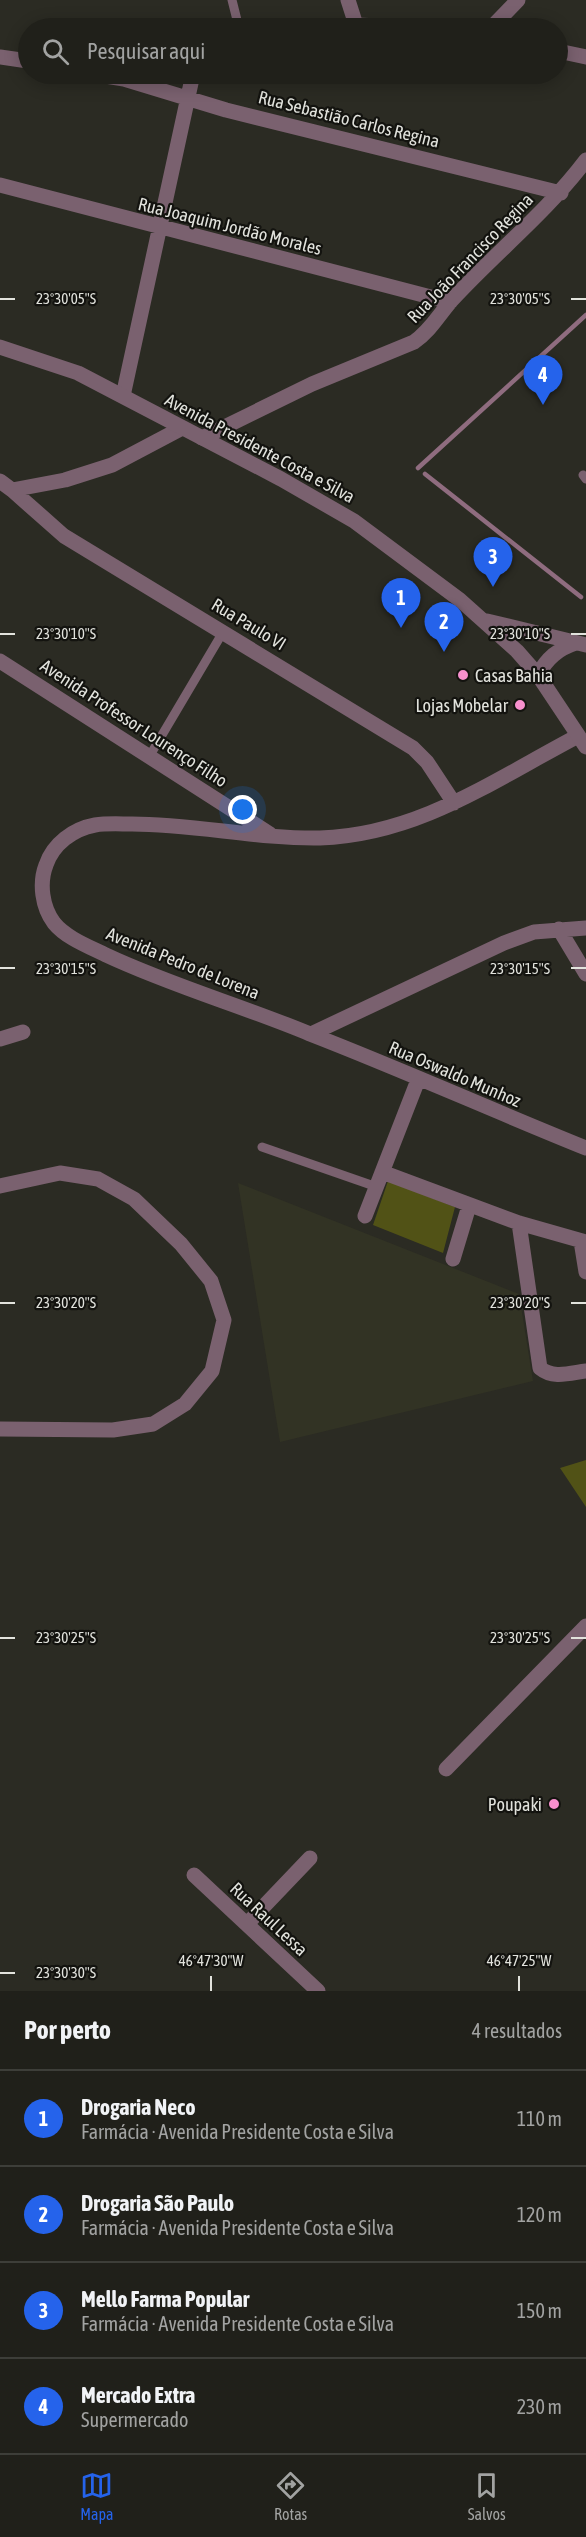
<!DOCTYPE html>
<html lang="pt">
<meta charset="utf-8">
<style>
:root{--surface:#20201a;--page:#282823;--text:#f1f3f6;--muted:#a2a3a2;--line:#3d3e39;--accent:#2563eb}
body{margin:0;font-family:"Asap Condensed",sans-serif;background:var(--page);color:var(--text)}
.you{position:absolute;left:243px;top:810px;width:21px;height:21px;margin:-15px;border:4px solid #fff;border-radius:50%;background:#1a73e8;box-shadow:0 0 0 9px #1a73e833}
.badge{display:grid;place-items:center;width:39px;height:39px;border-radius:50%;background:var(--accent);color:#fff;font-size:20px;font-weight:700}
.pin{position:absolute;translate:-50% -50px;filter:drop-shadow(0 2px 3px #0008)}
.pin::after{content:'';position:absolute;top:32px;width:21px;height:18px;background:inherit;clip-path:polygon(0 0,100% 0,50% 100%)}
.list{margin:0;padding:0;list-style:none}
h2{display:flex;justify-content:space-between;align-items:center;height:78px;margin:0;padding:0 24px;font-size:26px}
h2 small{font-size:20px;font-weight:400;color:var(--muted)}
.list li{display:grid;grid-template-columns:39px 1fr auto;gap:18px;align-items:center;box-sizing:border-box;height:96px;padding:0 24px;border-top:2px solid var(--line)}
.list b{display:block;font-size:22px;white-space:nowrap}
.list p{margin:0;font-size:20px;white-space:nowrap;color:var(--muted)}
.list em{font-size:20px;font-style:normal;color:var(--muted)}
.icon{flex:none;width:33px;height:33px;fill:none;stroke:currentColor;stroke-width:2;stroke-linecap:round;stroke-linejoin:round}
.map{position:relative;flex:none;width:586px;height:1991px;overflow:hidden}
.search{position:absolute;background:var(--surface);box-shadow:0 3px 15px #0003;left:18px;right:18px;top:18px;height:66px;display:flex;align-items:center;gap:15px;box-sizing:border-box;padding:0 21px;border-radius:33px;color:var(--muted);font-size:22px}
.sheet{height:462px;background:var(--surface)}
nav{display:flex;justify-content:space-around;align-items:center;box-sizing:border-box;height:84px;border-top:2px solid var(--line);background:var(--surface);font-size:16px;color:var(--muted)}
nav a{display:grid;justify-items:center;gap:3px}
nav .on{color:var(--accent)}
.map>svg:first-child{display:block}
.built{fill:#323324}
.green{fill:#515216}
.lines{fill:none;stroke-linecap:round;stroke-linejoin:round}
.stream{stroke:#8f6c7f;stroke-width:4.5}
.service{stroke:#7a616f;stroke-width:9}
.minor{stroke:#7a616f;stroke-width:15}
.tertiary{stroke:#7a616f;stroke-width:15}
.ticks{fill:none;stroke:#e2e3dd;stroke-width:2}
.poi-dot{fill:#f790cd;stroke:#13130f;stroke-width:2}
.labels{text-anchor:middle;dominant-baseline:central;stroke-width:4.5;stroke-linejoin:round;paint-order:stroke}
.street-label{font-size:18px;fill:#e2e3dd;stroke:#13130f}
.poi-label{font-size:18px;fill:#e2e3dd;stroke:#13130f;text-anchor:end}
.ticks-label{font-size:15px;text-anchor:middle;fill:#e2e3dd;stroke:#13130f;stroke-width:4.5;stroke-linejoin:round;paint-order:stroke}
</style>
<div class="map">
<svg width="586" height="1991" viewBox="0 0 586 1991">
<rect width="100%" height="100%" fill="#2b2b23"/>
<!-- built -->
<path class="built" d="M238,1183L519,1294L533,1381L280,1442Z"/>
<!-- green -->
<path class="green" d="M388,1181L455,1207L443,1253L373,1225Z
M586,1460V1507L560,1468Z"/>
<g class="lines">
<!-- stream -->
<path class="stream" d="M418,468L586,315
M425,474L581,597"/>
<!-- service -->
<path class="service" d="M232,0L239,28
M583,475L586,479
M149,757L223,632
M262,1147L377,1187"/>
<!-- minor -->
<path class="minor" d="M348,0L356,25
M286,28L356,25L431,28
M491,28L518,0
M558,51L586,57
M0,57L28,61
M93,74L124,79L226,110L561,193
M0,185L450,302
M123,396L193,74
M202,438L312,384L414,342C430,331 438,316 451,301C495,253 546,213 586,160
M0,481L12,490L65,480L112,465L182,428
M12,490L64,536L413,748L427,762L454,803
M0,661L270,834
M578,736C494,780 418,835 320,838C257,839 195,824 132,824C120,824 107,823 95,825C73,829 53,844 46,865C39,883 42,907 54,923C66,938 90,947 106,955C172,986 243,1006 310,1034C403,1070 494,1111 586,1148
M559,929L586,974
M311,1034L504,943L534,932L586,928
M0,1039L23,1032
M382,1172L519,1223L586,1242
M0,1186L60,1173L98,1179L134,1199L181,1244L211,1281L224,1320L212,1371L185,1404L153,1424L113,1430L0,1429
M365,1216L418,1080
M519,1223L540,1368C553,1379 570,1373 586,1371
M581,1241L586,1272
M453,1259L469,1206
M446,1769L586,1626
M194,1875L318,1991
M247,1924L310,1858"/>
<!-- tertiary -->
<path class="tertiary" d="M0,347L78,373L281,479L354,521L460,600L517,651L538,675L586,747
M487,621L586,645
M538,675C547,658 558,649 576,643"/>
</g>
<!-- ticks -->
<path class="ticks" d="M0,299H15M571,299H586M0,634H15M571,634H586M0,968H15M571,968H586M0,1303H15M571,1303H586M0,1638H15M571,1638H586M0,1973H15M211,1976V1991M519,1976V1991"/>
<!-- markers -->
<g class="poi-dot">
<circle cx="463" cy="675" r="6"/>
<circle cx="520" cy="705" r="6"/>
<circle cx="554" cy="1804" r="6"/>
</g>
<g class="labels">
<!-- street labels -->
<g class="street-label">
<text transform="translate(349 119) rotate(14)">Rua Sebastião Carlos Regina</text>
<text transform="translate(230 226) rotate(14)">Rua Joaquim Jordão Morales</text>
<text transform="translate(470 258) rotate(-46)">Rua João Francisco Regina</text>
<text transform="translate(260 448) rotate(28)">Avenida Presidente Costa e Silva</text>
<text transform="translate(249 624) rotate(31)">Rua Paulo VI</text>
<text transform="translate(134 723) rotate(33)">Avenida Professor Lourenço Filho</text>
<text transform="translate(183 963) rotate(22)">Avenida Pedro de Lorena</text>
<text transform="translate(455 1074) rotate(23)">Rua Oswaldo Munhoz</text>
<text transform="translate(269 1919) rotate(43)">Rua Raul Lessa</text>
</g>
<!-- poi labels -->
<g class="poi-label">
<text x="475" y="675" text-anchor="start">Casas Bahia</text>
<text x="508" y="705">Lojas Mobelar</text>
<text x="542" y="1804">Poupaki</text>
</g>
</g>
<g class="ticks-label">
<text x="66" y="304">23°30'05"S</text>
<text x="520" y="304">23°30'05"S</text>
<text x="66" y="639">23°30'10"S</text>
<text x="520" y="639">23°30'10"S</text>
<text x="66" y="974">23°30'15"S</text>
<text x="520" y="974">23°30'15"S</text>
<text x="66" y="1308">23°30'20"S</text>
<text x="520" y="1308">23°30'20"S</text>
<text x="66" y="1643">23°30'25"S</text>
<text x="520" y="1643">23°30'25"S</text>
<text x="211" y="1966">46°47'30"W</text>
<text x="519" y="1966">46°47'25"W</text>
<text x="66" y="1978">23°30'30"S</text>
</g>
</svg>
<div class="you"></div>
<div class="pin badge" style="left:401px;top:628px">1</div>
<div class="pin badge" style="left:444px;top:652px">2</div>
<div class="pin badge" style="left:493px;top:587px">3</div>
<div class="pin badge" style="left:543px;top:405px">4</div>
<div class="search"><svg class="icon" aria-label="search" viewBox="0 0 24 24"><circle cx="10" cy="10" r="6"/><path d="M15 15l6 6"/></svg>Pesquisar aqui</div>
</div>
<section class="sheet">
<h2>Por perto<small>4 resultados</small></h2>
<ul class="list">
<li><span class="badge">1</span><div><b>Drogaria Neco</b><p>Farmácia · Avenida Presidente Costa e Silva</p></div><em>110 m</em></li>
<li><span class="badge">2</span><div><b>Drogaria São Paulo</b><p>Farmácia · Avenida Presidente Costa e Silva</p></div><em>120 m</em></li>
<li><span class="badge">3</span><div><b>Mello Farma Popular</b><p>Farmácia · Avenida Presidente Costa e Silva</p></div><em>150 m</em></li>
<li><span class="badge">4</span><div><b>Mercado Extra</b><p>Supermercado</p></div><em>230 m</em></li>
</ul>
</section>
<nav>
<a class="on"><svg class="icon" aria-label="map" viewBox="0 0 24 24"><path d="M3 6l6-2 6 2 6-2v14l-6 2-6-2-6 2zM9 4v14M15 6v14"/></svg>Mapa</a>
<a><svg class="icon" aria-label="directions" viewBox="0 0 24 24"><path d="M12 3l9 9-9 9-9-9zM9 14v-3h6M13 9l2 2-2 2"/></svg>Rotas</a>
<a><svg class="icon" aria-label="saved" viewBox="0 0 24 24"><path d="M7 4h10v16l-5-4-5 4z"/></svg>Salvos</a>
</nav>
